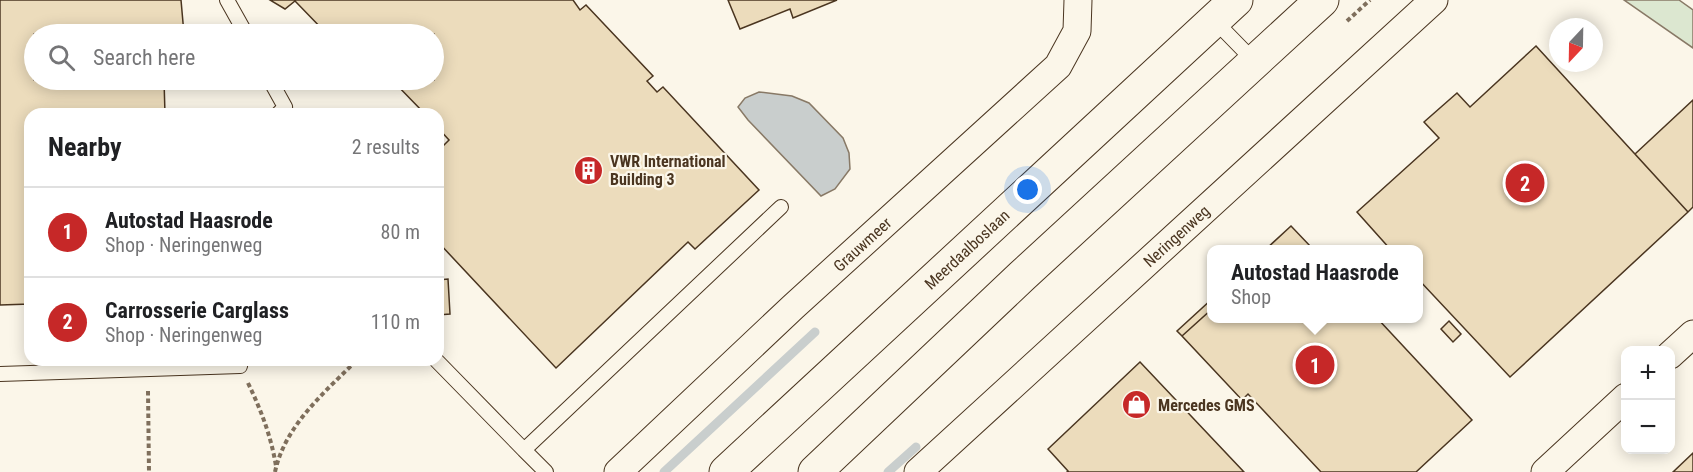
<!DOCTYPE html>
<meta charset="utf-8">
<style>
:root{--surface:#fff;--page:#f6f6f6;--text:#202124;--muted:#757577;--line:#e0e0e0;--accent:#c62828}
body{margin:0;font-family:"Roboto Condensed",sans-serif;background:var(--page);color:var(--text)}
.controls{position:absolute;right:18px;bottom:18px;display:grid;overflow:hidden;border-radius:12px;box-shadow:0 3px 15px #0003}
.controls button{width:54px;height:54px;display:grid;place-items:center;padding:0;border:0;border-bottom:2px solid var(--line);background:var(--surface);color:var(--text);font:30px sans-serif}
.compass{position:absolute;left:1549px;top:18px;width:54px;height:54px;border-radius:50%;background:var(--surface);box-shadow:0 3px 15px #0003;rotate:202deg}
.you{position:absolute;left:1028px;top:190px;width:21px;height:21px;margin:-15px;border:4px solid #fff;border-radius:50%;background:#1a73e8;box-shadow:0 0 0 9px #1a73e833}
.badge{display:grid;place-items:center;width:39px;height:39px;border-radius:50%;background:var(--accent);color:#fff;font-size:20px;font-weight:700}
.pin{position:absolute;translate:-50% -50%;border:3px solid #fff;box-shadow:0 2px 6px #0006}
.popup{position:absolute;left:1207px;top:245px;width:216px;height:78px;box-sizing:border-box;display:grid;place-content:center;border-radius:12px;background:var(--surface);filter:drop-shadow(0 2px 4px #0005);font-size:20px;white-space:nowrap;color:var(--muted)}
.popup b{font-size:22px;color:var(--text)}
.popup::after{content:'';position:absolute;left:50%;top:100%;margin-left:-12px;border:12px solid transparent;border-top-color:var(--surface)}
.list{margin:0;padding:0;list-style:none}
h2{display:flex;justify-content:space-between;align-items:center;height:78px;margin:0;padding:0 24px;font-size:26px}
h2 small{font-size:20px;font-weight:400;color:var(--muted)}
.list li{display:grid;grid-template-columns:39px 1fr auto;gap:18px;align-items:center;box-sizing:border-box;height:90px;padding:0 24px;border-top:2px solid var(--line)}
.list b{display:block;font-size:22px;white-space:nowrap}
.list p{margin:0;font-size:20px;white-space:nowrap;color:var(--muted)}
.list em{font-size:20px;font-style:normal;color:var(--muted)}
.icon{flex:none;width:33px;height:33px;fill:none;stroke:currentColor;stroke-width:2;stroke-linecap:round;stroke-linejoin:round}
.map{position:relative;flex:none;width:1693px;height:472px;overflow:hidden}
.search{position:absolute;background:var(--surface);box-shadow:0 3px 15px #0003;left:24px;top:24px;width:420px;height:66px;display:flex;align-items:center;gap:15px;box-sizing:border-box;padding:0 21px;border-radius:33px;color:var(--muted);font-size:22px}
.panel{position:absolute;background:var(--surface);box-shadow:0 3px 15px #0003;left:24px;top:108px;width:420px;height:258px;border-radius:18px}
.map>svg:first-child{display:block}
.green{fill:#dce7d0;stroke:#887966;stroke-width:1.5}
.water{fill:#c9cecd;stroke:#887966;stroke-width:1.5}
.lines{fill:none;stroke-linecap:round;stroke-linejoin:round}
.stream{stroke:#c9cecd;stroke-width:9}
.building{fill:#ecdcbc;stroke:#4a3520;stroke-width:1.5}
.service-casing{stroke:#4a3520;stroke-width:16}
.minor-casing{stroke:#4a3520;stroke-width:29}
.trunk-casing{stroke:#4a3520;stroke-width:35}
.path{stroke:#7f6f5c;stroke-width:4;stroke-dasharray:4.5 3;stroke-linecap:butt}
.service{stroke:#fbf6e9;stroke-width:14}
.minor{stroke:#fbf6e9;stroke-width:27}
.trunk{stroke:#fbf6e9;stroke-width:33}
.labels{text-anchor:middle;dominant-baseline:central;stroke-width:4.5;stroke-linejoin:round;paint-order:stroke}
.poi-label{font-size:16px;font-weight:bold;fill:#4a3520;stroke:#fbf6e9;text-anchor:start}
.street-label{font-size:16px;fill:#4a3520;stroke:#fbf6e9}
</style>
<div class="map">
<svg width="1693" height="472" viewBox="0 0 1693 472">
<rect width="100%" height="100%" fill="#fbf6e9"/>
<!-- green -->
<path class="green" d="M1624,0H1679L1693,10V48Z"/>
<!-- water -->
<path class="water" d="M759,92L792,96L809,103L843,138L849,153L850,169L835,189L821,196L748,120L738,107L745,98Z"/>
<g class="lines">
<!-- stream -->
<path class="stream" d="M664,472L815,332
M888,472L916,447"/>
</g>
<!-- building -->
<path class="building" d="M0,0H181L184,34H34V80H164L165,114H30V304L0,305Z
M270,0H573L580,10L586,5L653,76L647,81L657,92L663,87L759,190L695,249L688,242L556,368L438,242V151L449,140L438,128V114H425L392,80H434V34H327L295,1L285,9Z
M728,0H837L793,18L790,9L740,29Z
M1536,46L1688,212L1510,377L1418,279V250H1391L1357,212L1439,138L1424,122L1457,93L1470,107Z
M1693,100V207L1688,212L1635,154Z
M1291,226L1312,248L1265,250Z
M448,279L450,314L438,315V280Z
M1212,299V309L1182,336L1177,331Z
M1212,309V318H1377L1472,420L1416,472H1321L1248,394L1242,400L1182,336Z
M1449,321L1461,334L1453,342L1441,329Z
M1140,362L1244,472H1067L1068,471L1048,449Z
M1693,453V472H1673Z"/>
<g class="lines">
<defs>
<path id="service" d="M227,0L246,34
M1215,21L1255,62
M270,80L285,107L278,114
M436,360L524,450L781,207
M0,374L240,366L241,360
M524,450L546,472"/>
<g id="minor">
<path d="M1670,355L1693,334"/>
<path id="s1" d="M618,472L793,307L1058,66L1077,31L1078,0"/>
<path id="s2" d="M918,472L1434,0"/>
<path d="M1545,472L1626,397"/>
</g>
<g id="trunk">
<path id="s3" d="M726,472L1236,0"/>
<path d="M815,472L1022,276L1322,0"/>
</g>
</defs>
<!-- service casing -->
<use href="#service" class="service-casing"/>
<!-- minor casing -->
<use href="#minor" class="minor-casing"/>
<!-- trunk casing -->
<use href="#trunk" class="trunk-casing"/>
<!-- path -->
<path class="path" d="M1347,21L1370,0
M248,383C261,410 271,436 276,466
M148,391L149,472
M275,472C285,425 325,392 357,360"/>
<!-- service -->
<use href="#service" class="service"/>
<!-- minor -->
<use href="#minor" class="minor"/>
<!-- trunk -->
<use href="#trunk" class="trunk"/>
</g>
<!-- icons -->
<defs>
<symbol id="building-disc" viewBox="-11 -11 22 22"><circle r="9.5" fill="#c62828" stroke="#fbf6e9"/><path d="M-4-6H4V6H1V3H-1V6H-4ZM-2.5-4.3h1.7v1.8h-1.7ZM.8-4.3h1.7v1.8H.8ZM-2.5-1h1.7V.8h-1.7ZM.8-1h1.7V.8H.8Z" fill="#fff"/></symbol>
<symbol id="shop-disc" viewBox="-11 -11 22 22"><circle r="9.5" fill="#c62828" stroke="#fbf6e9"/><path d="M-5-2.5h2.3a2.7 3.5 0 0 1 5.4 0H5L5.5 6h-11ZM-1.5-2.5h3a1.5 2.3 0 0 0-3 0Z" fill="#fff"/></symbol>
</defs>
<g fill-rule="evenodd">
<use href="#building-disc" x="572" y="154" width="33" height="33"/>
<use href="#shop-disc" x="1120" y="388" width="33" height="33"/>
</g>
<g class="labels">
<!-- poi labels -->
<g class="poi-label">
<text x="610" y="161">VWR International<tspan x="610" dy="18">Building 3</tspan></text>
<text x="1158" y="405">Mercedes GMS</text>
</g>
<!-- street labels -->
<g class="street-label">
<text stroke="none"><textPath href="#s2" startOffset="350">Neringenweg</textPath></text>
<text stroke="none"><textPath href="#s1" startOffset="334">Grauwmeer</textPath></text>
<text stroke="none"><textPath href="#s3" startOffset="328">Meerdaalboslaan</textPath></text>
</g>
</g>
</svg>
<div class="controls">
<button>+</button>
<button>−</button>
</div>
<svg class="compass" viewBox="-18 -18 36 36"><path d="M0-13l5 13h-10z" fill="#e53935"/><path d="M0 13l5-13h-10z" fill="#757577"/></svg>
<div class="you"></div>
<div class="pin badge" style="left:1315px;top:365px">1</div>
<div class="popup"><b>Autostad Haasrode</b>Shop</div>
<div class="pin badge" style="left:1525px;top:183px">2</div>
<div class="search"><svg class="icon" aria-label="search" viewBox="0 0 24 24"><circle cx="10" cy="10" r="6"/><path d="M15 15l6 6"/></svg>Search here</div>
<section class="panel">
<h2>Nearby<small>2 results</small></h2>
<ul class="list">
<li><span class="badge">1</span><div><b>Autostad Haasrode</b><p>Shop · Neringenweg</p></div><em>80 m</em></li>
<li><span class="badge">2</span><div><b>Carrosserie Carglass</b><p>Shop · Neringenweg</p></div><em>110 m</em></li>
</ul>
</section>
</div>
